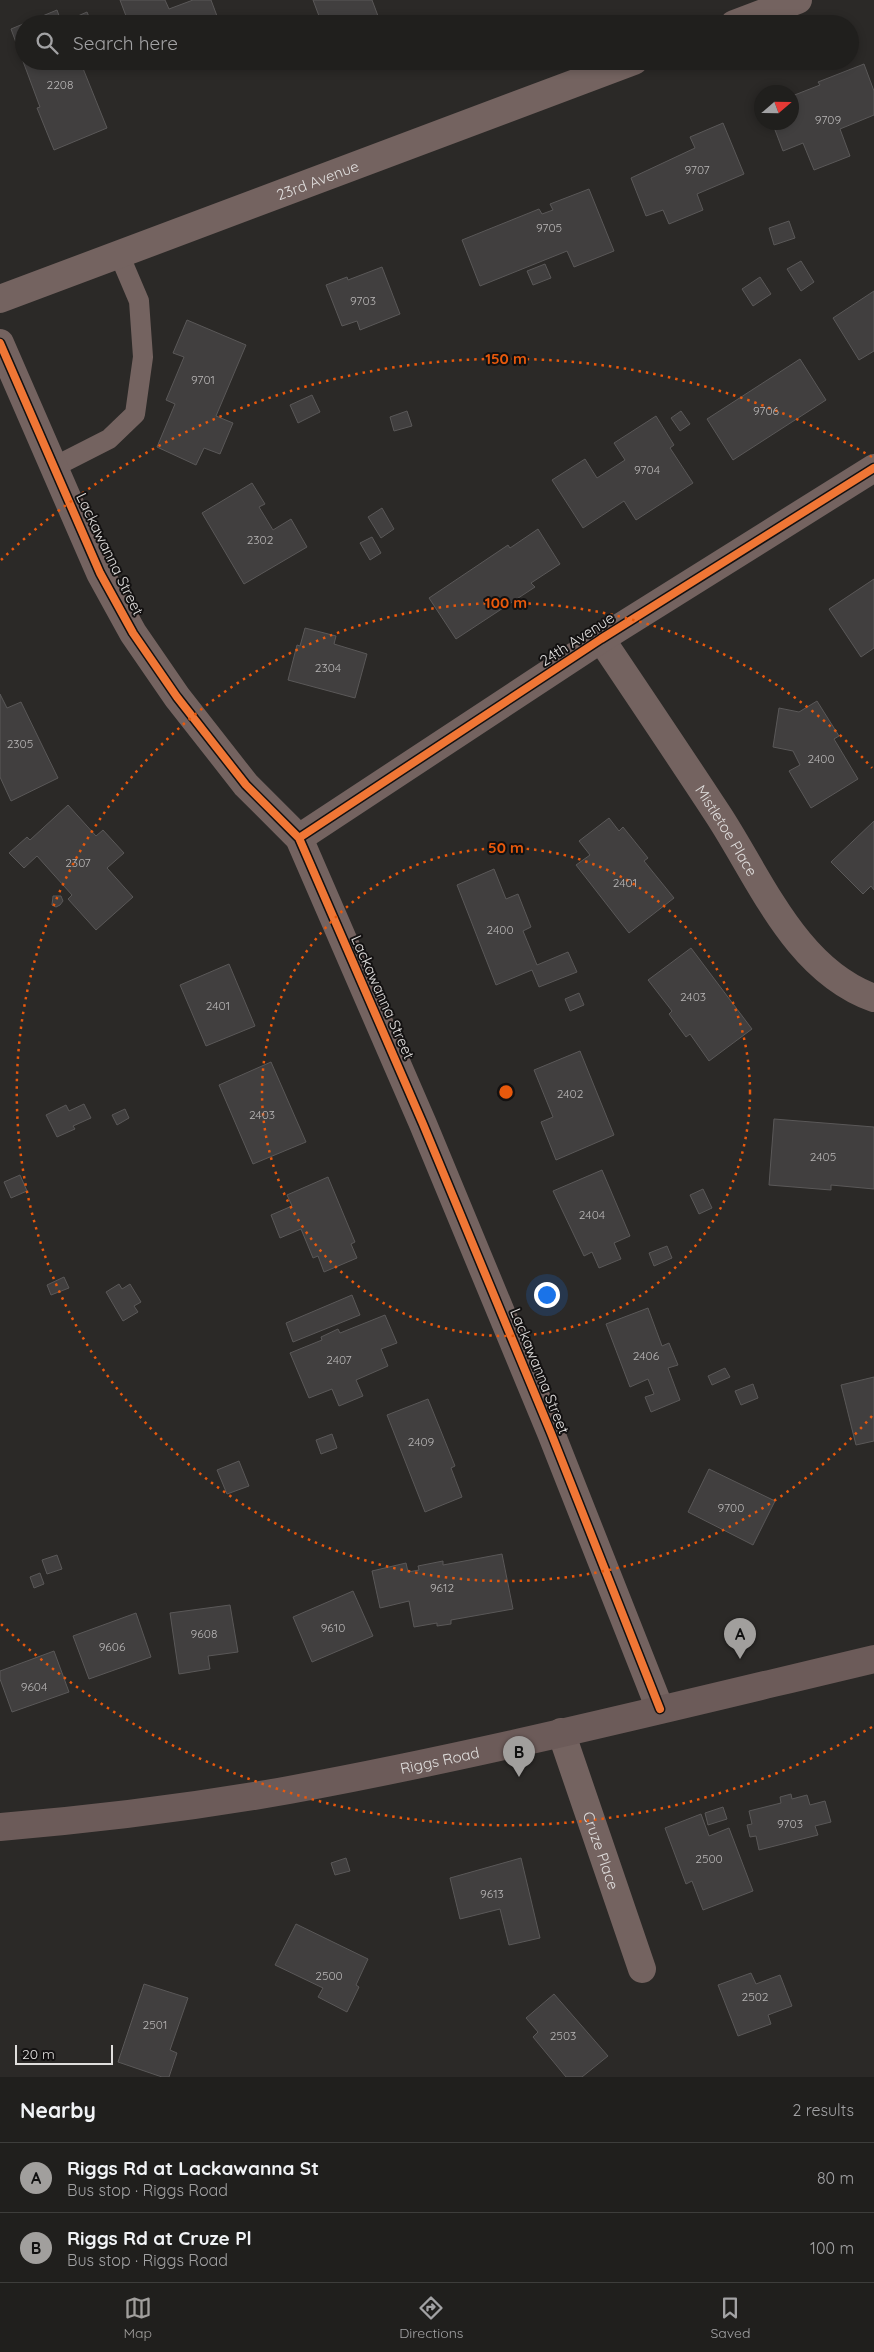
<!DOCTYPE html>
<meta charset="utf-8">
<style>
:root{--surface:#201f1d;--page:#282726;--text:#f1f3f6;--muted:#a2a2a4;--line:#3d3d3b;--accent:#a19f9d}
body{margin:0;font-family:Quicksand,sans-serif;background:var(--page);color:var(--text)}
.compass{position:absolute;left:754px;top:85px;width:45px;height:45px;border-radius:50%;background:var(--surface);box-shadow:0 2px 8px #0003;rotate:70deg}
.scale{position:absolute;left:15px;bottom:12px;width:98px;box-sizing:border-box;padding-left:5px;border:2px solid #e0dedd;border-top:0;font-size:14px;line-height:18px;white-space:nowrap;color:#e0dedd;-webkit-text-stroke:4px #131111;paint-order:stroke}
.you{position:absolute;left:546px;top:1294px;width:18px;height:18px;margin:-12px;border:4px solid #fff;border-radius:50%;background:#1a73e8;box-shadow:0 0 0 8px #1a73e833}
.badge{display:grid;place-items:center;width:32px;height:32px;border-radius:50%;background:var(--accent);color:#111;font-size:16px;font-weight:700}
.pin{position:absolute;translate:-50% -41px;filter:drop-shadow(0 1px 2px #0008)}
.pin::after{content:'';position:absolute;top:26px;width:18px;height:15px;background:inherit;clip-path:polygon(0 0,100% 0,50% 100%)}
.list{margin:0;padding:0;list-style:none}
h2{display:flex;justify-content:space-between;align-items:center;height:65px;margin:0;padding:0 20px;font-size:21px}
h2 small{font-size:16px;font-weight:400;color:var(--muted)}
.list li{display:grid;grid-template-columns:32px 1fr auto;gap:15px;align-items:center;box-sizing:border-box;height:70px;padding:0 20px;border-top:1px solid var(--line)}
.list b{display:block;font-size:19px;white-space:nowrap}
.list p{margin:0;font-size:16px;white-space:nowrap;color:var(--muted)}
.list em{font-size:16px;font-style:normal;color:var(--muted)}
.icon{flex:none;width:28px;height:28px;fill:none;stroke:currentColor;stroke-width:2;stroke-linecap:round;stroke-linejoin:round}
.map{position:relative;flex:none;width:874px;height:2077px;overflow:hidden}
.search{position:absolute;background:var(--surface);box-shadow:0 2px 8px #0003;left:15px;right:15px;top:15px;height:55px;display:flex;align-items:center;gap:12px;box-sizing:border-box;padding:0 18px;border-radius:28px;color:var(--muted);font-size:19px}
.sheet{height:205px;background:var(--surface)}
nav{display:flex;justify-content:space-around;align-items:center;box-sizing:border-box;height:70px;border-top:1px solid var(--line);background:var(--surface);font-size:14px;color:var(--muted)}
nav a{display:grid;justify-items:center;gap:2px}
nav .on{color:var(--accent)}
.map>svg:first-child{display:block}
.building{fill:#413f3f;stroke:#5a5858}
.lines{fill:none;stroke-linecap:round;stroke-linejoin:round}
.service{stroke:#746360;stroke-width:20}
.minor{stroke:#746360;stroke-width:28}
.secondary{stroke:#6c5b59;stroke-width:28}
.cycleway-casing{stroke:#131111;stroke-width:11}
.cycleway{stroke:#f07635;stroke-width:8}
.ring{fill:none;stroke:#e8590c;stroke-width:2.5;stroke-dasharray:2.5 5}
.labels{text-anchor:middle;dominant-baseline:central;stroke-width:4;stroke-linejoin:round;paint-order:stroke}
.number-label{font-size:12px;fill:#b8b6b6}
.street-label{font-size:15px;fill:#e0dedd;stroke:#131111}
.centre{fill:#e8590c;stroke:#131111;stroke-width:2.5}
.ring-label{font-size:15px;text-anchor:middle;font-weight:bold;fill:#e8590c;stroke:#131111;stroke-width:4;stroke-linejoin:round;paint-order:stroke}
</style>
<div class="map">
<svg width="874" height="2077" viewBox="0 0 874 2077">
<rect width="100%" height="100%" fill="#2b2927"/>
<!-- building -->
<path class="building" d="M120,0H165L169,9L193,0H211L220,24H141L140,21L129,24Z
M313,0H372L378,16L359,24H322Z
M57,10L62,24H24V61H80L107,128L54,150L37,108L40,107L11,29Z
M87,12L92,24H73L71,19Z
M864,64L874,91V115L840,129L850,156L814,170L803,143L783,151L772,122H792V96L820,85L818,82Z
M723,123L744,174L697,194L703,210L669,224L663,210L646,216L631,178L695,148L690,137Z
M589,189L614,251L574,267L567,251L480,286L462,240L539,209L542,214L553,210L550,204Z
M789,221L795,238L774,245L769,228Z
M801,261L814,282L801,291L787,269Z
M545,264L551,278L533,285L527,271Z
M382,267L400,314L360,330L357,321L342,326L326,285L347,277L348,280Z
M760,277L771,294L753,306L742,289Z
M874,291V351L859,360L833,318Z
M187,320L246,345L216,416L233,423L220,454L204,448L196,465L157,447L175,404L166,400L184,357L173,353Z
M800,359L826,400L733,460L707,419Z
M312,395L320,412L298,423L290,405Z
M407,411L412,426L394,431L390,417Z
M681,411L690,424L680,431L671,418Z
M656,416L674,445L670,448L693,483L636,520L624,501L583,528L552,480L585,459L597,478L625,460L614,443Z
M252,483L265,504L259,507L273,530L291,519L307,547L244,584L202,513Z
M382,508L394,529L381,538L368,517Z
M538,529L560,564L531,583L535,587L456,639L429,598L508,545L510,548Z
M372,537L381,553L370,560L360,543Z
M874,579V648L861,657L829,609Z
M305,628L336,636L334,644L367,654L355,698L288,680L297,645L300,646Z
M0,694L7,708L21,702L58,778L11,801L0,777Z
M817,701L839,736L834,739L858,779L811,808L789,771L800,765L793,751L773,747L779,708L799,712Z
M68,805L96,836L103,830L124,853L107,868L133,897L96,930L68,899L72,895L37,856L24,868L9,853L27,837L30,840Z
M609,818L619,831L623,827L648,858L644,861L674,898L629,933L576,865L590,855L579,841Z
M874,821V890L871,886L863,894L831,862Z
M494,869L506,899L518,894L531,927L523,931L537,965L568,952L577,972L539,987L532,970L496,985L457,885Z
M53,896H61L63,901L60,905L56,907L52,905Z
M691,948L752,1029L709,1061L690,1034L686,1037L669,1014L672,1011L648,980Z
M229,964L255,1026L206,1046L180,985Z
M579,993L584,1005L570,1011L565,999Z
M580,1051L614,1135L556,1160L541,1122L553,1117L534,1070Z
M271,1062L306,1142L253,1164L219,1085Z
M84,1104L91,1118L73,1126L75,1129L57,1137L46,1115L66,1105L69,1111Z
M125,1109L129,1118L117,1125L112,1115Z
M774,1119L874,1127V1189L831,1185V1190L769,1185Z
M602,1170L630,1236L614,1243L621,1259L599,1268L592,1252L584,1256L553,1191Z
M20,1175L27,1191L11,1198L4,1182Z
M328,1177L355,1242L351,1244L357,1258L324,1272L318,1256L313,1258L301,1229L280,1238L271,1215L292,1206L287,1195Z
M703,1189L712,1208L699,1214L690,1195Z
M667,1246L672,1258L654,1266L649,1253Z
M64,1277L69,1288L51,1295L47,1285Z
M119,1284L122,1289L130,1284L141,1302L134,1306L138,1312L123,1321L106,1292Z
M352,1295L360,1315L293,1342L286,1323Z
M648,1308L662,1346L669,1343L678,1365L668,1368L680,1400L651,1412L645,1397L654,1394L648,1379L630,1387L606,1324Z
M385,1315L397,1343L381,1349L388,1366L356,1380L363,1396L339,1406L332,1389L309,1398L290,1353L322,1340L321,1337L338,1329L340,1333Z
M725,1368L730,1377L712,1385L708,1376Z
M874,1377V1441L856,1445L841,1385Z
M753,1384L758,1398L741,1405L735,1391Z
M428,1399L455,1466L451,1468L462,1497L425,1512L387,1415Z
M332,1434L337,1448L321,1454L316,1440Z
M239,1461L249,1486L227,1494L217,1470Z
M709,1469L775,1501L753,1545L688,1512Z
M502,1554L513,1609L451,1620V1624L437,1626V1623L414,1627L409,1601L380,1608L372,1571L406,1563L408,1572L419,1570L418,1566L443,1561V1565Z
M57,1555L62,1569L47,1574L42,1560Z
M40,1573L44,1584L34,1588L30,1577Z
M353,1591L373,1636L312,1662L293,1617Z
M230,1605L238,1652L208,1656L210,1669L179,1674L170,1613Z
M136,1613L151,1657L89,1679L73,1636Z
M54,1651L69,1692L12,1712L0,1679V1671Z
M791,1794L792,1799L807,1795L810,1805L825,1801L831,1822L815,1826L818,1835L759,1850L756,1836L750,1837L747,1825L752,1824L749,1811L781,1803L780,1797Z
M723,1807L727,1819L708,1825L705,1813Z
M701,1814L709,1836L729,1828L753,1891L703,1910L692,1881L686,1884L665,1828Z
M346,1858L350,1871L335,1875L331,1863Z
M521,1858L540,1938L509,1945L500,1909L460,1919L450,1878Z
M296,1924L368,1959L356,1985L359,1987L347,2012L318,1997L323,1988L275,1965Z
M751,1973L756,1984L780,1975L792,2006L768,2015L771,2024L738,2036L718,1985Z
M144,1984L188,1998L170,2050L177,2053L169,2077H162L118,2062Z
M554,1994L608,2056L582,2077H566L533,2037L538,2032L526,2018Z"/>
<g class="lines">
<!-- service -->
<path class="service" d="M54,467L109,439L135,414L143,357L139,301L119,254"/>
<!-- minor -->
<g class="minor">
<path d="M734,24L798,0"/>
<path id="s1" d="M0,299L634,61"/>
<path d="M0,343L100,573L133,633L177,697L246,785L299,838L423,1124L551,1433L660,1709"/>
<path id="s2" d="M601,639C640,697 679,755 717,813C760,878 795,970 874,998"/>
<path d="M299,838L601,639L874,468"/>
<path id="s3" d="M561,1732L642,1969"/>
</g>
<!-- secondary -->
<path class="secondary" id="s4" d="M0,1827C96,1819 193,1807 289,1790C485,1754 680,1705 874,1659"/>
<defs>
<path id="cycleway" d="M0,343L100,573L133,633L177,697L246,785L299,838L423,1124L551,1433L660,1709
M299,838L601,639L874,468"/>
</defs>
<!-- cycleway casing -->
<use href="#cycleway" class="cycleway-casing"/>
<!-- cycleway -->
<use href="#cycleway" class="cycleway"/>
</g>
<!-- distance rings -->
<g class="ring">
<circle cx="506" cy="1092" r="244"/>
<path d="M872 1416A489 489 0 1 1 872 768"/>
<path d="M872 1727A733 733 0 0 1 1 1624M1 560A733 733 0 0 1 872 457"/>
</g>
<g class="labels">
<!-- number labels -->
<g class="number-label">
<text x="60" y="84">2208</text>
<text x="828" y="119">9709</text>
<text x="697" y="169">9707</text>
<text x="549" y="227">9705</text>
<text x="363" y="300">9703</text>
<text x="203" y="379">9701</text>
<text x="766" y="410">9706</text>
<text x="647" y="469">9704</text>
<text x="260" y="539">2302</text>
<text x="328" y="667">2304</text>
<text x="20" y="743">2305</text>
<text x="821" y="758">2400</text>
<text x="78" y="862">2307</text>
<text x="625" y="882">2401</text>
<text x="500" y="929">2400</text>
<text x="693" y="996">2403</text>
<text x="218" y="1005">2401</text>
<text x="570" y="1093">2402</text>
<text x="262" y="1114">2403</text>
<text x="823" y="1156">2405</text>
<text x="592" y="1214">2404</text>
<text x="646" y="1355">2406</text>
<text x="339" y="1359">2407</text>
<text x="421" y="1441">2409</text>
<text x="731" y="1507">9700</text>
<text x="442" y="1587">9612</text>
<text x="333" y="1627">9610</text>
<text x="204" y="1633">9608</text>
<text x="112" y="1646">9606</text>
<text x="34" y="1686">9604</text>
<text x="790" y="1823">9703</text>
<text x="709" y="1858">2500</text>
<text x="492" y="1893">9613</text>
<text x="329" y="1975">2500</text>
<text x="755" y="1996">2502</text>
<text x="155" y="2024">2501</text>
<text x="563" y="2035">2503</text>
</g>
<!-- street labels -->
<g class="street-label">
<text stroke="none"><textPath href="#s1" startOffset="339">23rd Avenue</textPath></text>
<text transform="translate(110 554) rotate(64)">Lackawanna Street</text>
<text transform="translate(577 639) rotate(-33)">24th Avenue</text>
<text stroke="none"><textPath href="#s2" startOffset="229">Mistletoe Place</textPath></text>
<text transform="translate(383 997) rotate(66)">Lackawanna Street</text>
<text transform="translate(540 1371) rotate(68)">Lackawanna Street</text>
<text stroke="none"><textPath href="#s4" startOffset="445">Riggs Road</textPath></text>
<text stroke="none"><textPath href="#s3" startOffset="125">Cruze Place</textPath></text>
</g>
</g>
<circle cx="506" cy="1092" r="8" class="centre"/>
<g class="ring-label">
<text x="506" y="364">150 m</text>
<text x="506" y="608">100 m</text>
<text x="506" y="853">50 m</text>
</g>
</svg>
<svg class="compass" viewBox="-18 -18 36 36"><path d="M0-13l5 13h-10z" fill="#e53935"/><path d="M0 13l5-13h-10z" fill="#a2a2a4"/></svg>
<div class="scale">20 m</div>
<div class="you"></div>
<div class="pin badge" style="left:740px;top:1659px">A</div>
<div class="pin badge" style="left:519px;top:1777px">B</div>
<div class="search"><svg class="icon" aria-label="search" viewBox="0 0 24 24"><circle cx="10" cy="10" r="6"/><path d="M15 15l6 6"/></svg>Search here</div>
</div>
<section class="sheet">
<h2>Nearby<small>2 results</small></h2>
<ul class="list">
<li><span class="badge">A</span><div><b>Riggs Rd at Lackawanna St</b><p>Bus stop · Riggs Road</p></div><em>80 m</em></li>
<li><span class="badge">B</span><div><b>Riggs Rd at Cruze Pl</b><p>Bus stop · Riggs Road</p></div><em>100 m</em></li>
</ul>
</section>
<nav>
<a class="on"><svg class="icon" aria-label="map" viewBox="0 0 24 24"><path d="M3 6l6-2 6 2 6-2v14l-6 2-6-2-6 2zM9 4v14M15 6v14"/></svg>Map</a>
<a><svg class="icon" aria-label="directions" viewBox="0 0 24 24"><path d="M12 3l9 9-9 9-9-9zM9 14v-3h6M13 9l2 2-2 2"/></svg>Directions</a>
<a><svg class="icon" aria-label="saved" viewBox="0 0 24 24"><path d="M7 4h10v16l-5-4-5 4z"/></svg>Saved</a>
</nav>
